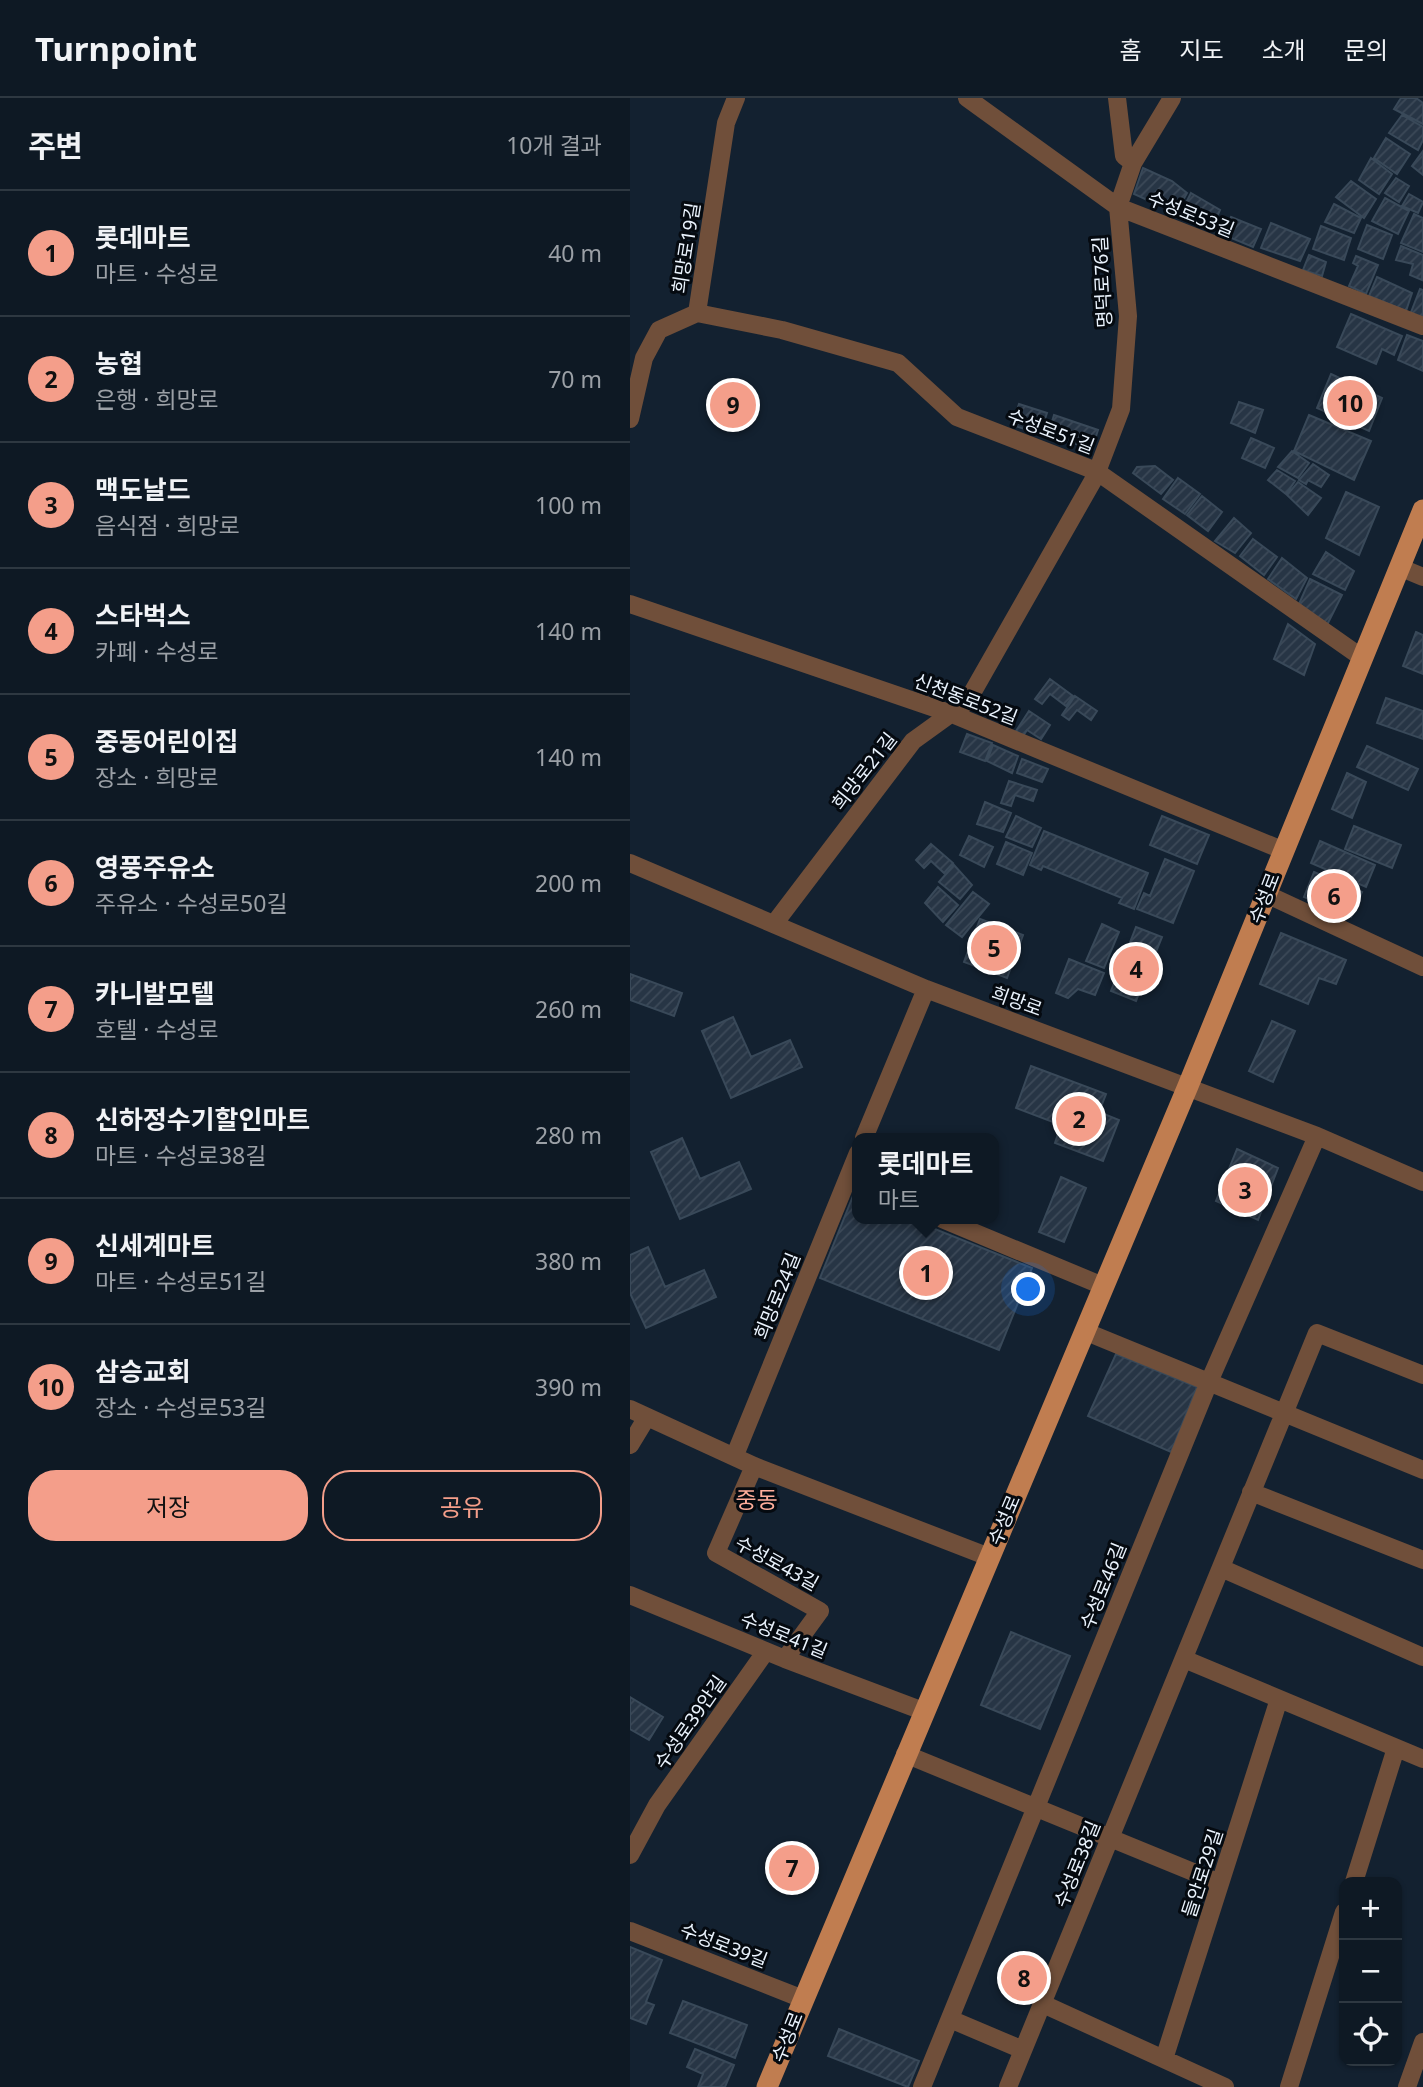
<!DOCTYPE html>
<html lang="ko">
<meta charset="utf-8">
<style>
:root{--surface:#0e1924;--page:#1c2631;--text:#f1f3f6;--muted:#9ba0a6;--line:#2e3841;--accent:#f49e8a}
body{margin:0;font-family:"Noto Sans","Noto Sans KR",sans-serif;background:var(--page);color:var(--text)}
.controls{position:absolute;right:21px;bottom:21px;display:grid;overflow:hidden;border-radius:14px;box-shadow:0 2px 5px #0004}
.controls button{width:63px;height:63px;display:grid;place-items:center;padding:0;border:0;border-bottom:2px solid var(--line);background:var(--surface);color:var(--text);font:35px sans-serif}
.you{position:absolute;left:399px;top:1192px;width:24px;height:24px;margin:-18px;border:5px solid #fff;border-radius:50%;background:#1a73e8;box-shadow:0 0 0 10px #1a73e833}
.badge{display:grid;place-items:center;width:46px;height:46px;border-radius:50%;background:var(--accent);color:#111;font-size:23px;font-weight:700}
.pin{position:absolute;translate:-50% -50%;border:4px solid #fff;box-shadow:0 2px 7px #0006}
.popup{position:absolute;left:222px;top:1035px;width:147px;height:91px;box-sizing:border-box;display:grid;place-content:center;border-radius:14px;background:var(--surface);filter:drop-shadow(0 2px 5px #0005);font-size:23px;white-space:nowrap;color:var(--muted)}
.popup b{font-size:26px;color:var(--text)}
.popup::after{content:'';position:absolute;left:50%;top:100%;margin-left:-14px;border:14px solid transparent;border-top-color:var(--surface)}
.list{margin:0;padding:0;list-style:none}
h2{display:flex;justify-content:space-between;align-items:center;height:91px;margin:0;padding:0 28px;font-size:30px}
h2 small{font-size:23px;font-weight:400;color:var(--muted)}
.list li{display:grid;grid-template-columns:46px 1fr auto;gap:21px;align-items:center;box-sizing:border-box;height:126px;padding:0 28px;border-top:2px solid var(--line)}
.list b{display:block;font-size:26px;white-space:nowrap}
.list p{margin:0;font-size:23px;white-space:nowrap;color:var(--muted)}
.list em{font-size:23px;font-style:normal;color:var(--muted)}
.actions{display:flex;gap:14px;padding:21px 28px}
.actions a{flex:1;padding:16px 0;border:2px solid var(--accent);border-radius:28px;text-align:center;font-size:24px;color:var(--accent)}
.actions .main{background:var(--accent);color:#111}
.icon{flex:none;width:38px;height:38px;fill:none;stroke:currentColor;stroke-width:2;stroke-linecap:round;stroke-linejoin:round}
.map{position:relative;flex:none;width:793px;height:1989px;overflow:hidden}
header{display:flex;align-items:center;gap:42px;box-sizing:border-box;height:98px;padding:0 35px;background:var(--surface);border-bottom:2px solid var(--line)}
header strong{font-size:33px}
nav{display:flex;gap:38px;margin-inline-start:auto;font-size:24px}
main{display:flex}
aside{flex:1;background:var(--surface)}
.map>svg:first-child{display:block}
.building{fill:url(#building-hatch);stroke:#394959;stroke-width:2}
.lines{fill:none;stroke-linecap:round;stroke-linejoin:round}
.minor{stroke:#704f3a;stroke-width:18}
.major{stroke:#c07d50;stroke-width:21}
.labels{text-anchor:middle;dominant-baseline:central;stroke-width:6;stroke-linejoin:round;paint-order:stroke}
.street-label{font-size:19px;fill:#eaf3fd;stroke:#050a10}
.quarter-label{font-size:23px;fill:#ffae9b;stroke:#050a10}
</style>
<header>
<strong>Turnpoint</strong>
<nav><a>홈</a><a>지도</a><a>소개</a><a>문의</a></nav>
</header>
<main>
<aside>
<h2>주변<small>10개 결과</small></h2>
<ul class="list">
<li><span class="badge">1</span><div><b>롯데마트</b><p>마트 · 수성로</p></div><em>40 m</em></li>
<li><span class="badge">2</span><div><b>농협</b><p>은행 · 희망로</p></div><em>70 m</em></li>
<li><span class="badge">3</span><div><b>맥도날드</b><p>음식점 · 희망로</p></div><em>100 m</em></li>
<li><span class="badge">4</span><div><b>스타벅스</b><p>카페 · 수성로</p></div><em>140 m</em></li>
<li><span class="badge">5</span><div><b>중동어린이집</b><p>장소 · 희망로</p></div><em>140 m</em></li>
<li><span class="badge">6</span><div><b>영풍주유소</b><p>주유소 · 수성로50길</p></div><em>200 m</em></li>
<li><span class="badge">7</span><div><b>카니발모텔</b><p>호텔 · 수성로</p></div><em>260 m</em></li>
<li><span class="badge">8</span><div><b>신하정수기할인마트</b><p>마트 · 수성로38길</p></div><em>280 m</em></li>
<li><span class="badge">9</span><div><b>신세계마트</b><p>마트 · 수성로51길</p></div><em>380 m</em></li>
<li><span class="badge">10</span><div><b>삼승교회</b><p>장소 · 수성로53길</p></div><em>390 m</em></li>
</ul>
<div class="actions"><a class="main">저장</a><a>공유</a></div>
</aside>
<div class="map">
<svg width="793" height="1989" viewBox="0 0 793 1989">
<defs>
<pattern id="building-hatch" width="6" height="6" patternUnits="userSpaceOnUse" patternTransform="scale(1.75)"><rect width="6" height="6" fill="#273545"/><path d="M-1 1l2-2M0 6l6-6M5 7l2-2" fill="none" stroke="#3c4958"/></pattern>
</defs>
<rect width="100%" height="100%" fill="#132130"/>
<!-- building -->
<path class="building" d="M771,0H786L793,5V26L764,11Z
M772,17L793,29V42L788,52L759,35Z
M756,40L780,56L767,76L744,60Z
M793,53V77L782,68Z
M741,60L762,76L749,96L729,82Z
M513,70L542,83L557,95L546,115L504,96Z
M766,80L779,88L769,104L755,95Z
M721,83L746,101L734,120L706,99Z
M561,95L590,112L583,129L550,117Z
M779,96L793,104L788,115L772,108Z
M755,100L779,113L768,136L742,123Z
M704,106L731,120L724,135L695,124Z
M784,116L793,120V154L771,145Z
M601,119L631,131L623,149L594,137Z
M641,125L680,141L670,163L631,150Z
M737,127L762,137L753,161L728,151Z
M691,128L721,140L714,162L683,151Z
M771,148L793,157L792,182L780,177L783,166L766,162Z
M679,157L696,164L692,178L673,172Z
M726,158L748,167L736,196L719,188L728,168L723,165Z
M747,179L782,195L776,213L739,198Z
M790,191L793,192V222L780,217Z
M721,216L772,238L764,257L752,251L746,266L707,249Z
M777,237L793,243V273L768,262Z
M701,276L752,300L739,333L687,310Z
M609,304L633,312L625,335L601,325Z
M389,306L417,315L410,336L382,327Z
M424,317L468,332L462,351L418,337Z
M679,317L741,343L724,382L664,353Z
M621,340L644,350L635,370L612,360Z
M662,353L679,365L668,380L648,369Z
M683,366L699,377L691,389L678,382L676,386L669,382Z
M525,368L543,382L531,396L503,375L507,369Z
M647,372L665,383L656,396L638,382Z
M548,380L570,396L555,416L533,401Z
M668,384L691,400L678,417L657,397Z
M716,394L749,409L729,457L696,440Z
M572,398L592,414L578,433L557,417Z
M604,420L621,435L605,455L585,443Z
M623,441L647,459L634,477L610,458Z
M696,454L724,473L715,492L683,476Z
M652,460L677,480L666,501L638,481Z
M680,481L712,497L697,527L669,506Z
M658,526L685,546L674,577L644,561Z
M786,534L793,537V576L773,568Z
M420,581L443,598L436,608L420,596L412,606L405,601Z
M445,598L467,613L461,622L447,612L439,622L432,617Z
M756,600L793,613V641L747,625Z
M399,613L420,627L411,641L397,632L393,638L386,633Z
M337,636L362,645L355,663L330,654Z
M363,647L388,658L382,675L357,663Z
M737,648L788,671L778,692L727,669Z
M392,661L418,671L412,684L387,675Z
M717,675L736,684L722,720L702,711Z
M379,683L407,692L403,703L385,697L381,708L371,705Z
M355,704L381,715L373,734L347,726Z
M386,718L411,730L402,749L376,739Z
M532,718L579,737L567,766L520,747Z
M724,728L771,747L762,770L715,751Z
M414,733L518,775L504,811L489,805L492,800L413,768L411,772L400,767Z
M339,738L363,749L354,769L330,757Z
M690,743L745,767L736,789L681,765Z
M376,744L402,755L393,777L367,766Z
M301,746L323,765L314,775L301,763L294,770L286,762Z
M535,761L564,773L543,825L507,811L514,795L520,798Z
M324,767L342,787L330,801L309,784Z
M684,774L732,794L721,819L674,799Z
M308,789L328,807L313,824L295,805Z
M343,794L359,806L332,839L316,827Z
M350,821L393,837L377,880L334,864Z
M472,826L489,834L474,870L456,863Z
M506,829L532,839L506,903L481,893Z
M651,835L716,862L706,886L689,880L678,906L630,886Z
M439,861L474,875L465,897L448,891L438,900L426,895Z
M0,876L52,895L44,918L0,902Z
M103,919L121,959L160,942L172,969L101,1000L72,933Z
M642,923L665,933L643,984L619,973Z
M401,968L476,996L469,1014L489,1022L473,1063L425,1045L431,1027L386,1010Z
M52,1040L70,1081L109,1064L121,1091L50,1121L21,1054Z
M607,1051L648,1070L628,1122L586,1103Z
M431,1079L456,1090L434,1144L409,1134Z
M223,1098L228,1100V1121H280L402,1170L369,1252L190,1180Z
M18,1149L35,1189L74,1172L86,1199L16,1230L0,1195V1157Z
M486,1256L567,1289L541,1354L458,1318Z
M381,1534L440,1558L410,1631L351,1607Z
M0,1599L33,1619L19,1642L0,1631Z
M0,1849L32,1862L16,1904L24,1907L16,1926L0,1920Z
M53,1903L117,1927L105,1960L40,1935Z
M209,1931L289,1963L278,1989L198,1958Z
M65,1951L104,1967L95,1989H68L73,1976L57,1969Z"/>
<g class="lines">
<!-- minor -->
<path class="minor" d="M337,0L488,109L793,228
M487,0L494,58L503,65
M67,215L152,232L268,265L327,319L466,373L731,559
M67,215L96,25L106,0
M0,321L14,260L29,232L67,215
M769,469L793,479
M0,506L322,616L652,752
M0,765L296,891L687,1038L793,1084
M636,796L793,869
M144,826L283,643L337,604L465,379L491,311L498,218L488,109L503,65L542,0
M234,1040L296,891
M312,1121L473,1188
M454,1233L793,1372
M0,1311L124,1368L359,1459
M0,1347L17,1319
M105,1357L228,1055
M124,1368L86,1455L190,1513L155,1561
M621,1394L793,1462
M591,1470L793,1559
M0,1497L155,1561L293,1613
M554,1561L793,1661
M275,1656L590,1785
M0,1757L27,1707L136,1553
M724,1784L766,1650
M0,1833L173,1901
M413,1906L595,1989
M320,1921L393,1952
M534,1961L649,1601
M292,1989L579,1284L687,1038
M378,1989L687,1235L793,1277
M659,1989L714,1814
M777,1989L793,1944"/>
<!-- major -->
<path class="major" d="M137,1989L558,988L793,412"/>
</g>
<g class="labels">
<!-- street labels -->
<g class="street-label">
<text transform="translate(561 116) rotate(22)">수성로53길</text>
<text transform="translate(56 150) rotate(-81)">희망로19길</text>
<text transform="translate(472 184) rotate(-93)">명덕로76길</text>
<text transform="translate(421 333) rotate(21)">수성로51길</text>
<text transform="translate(336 601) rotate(21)">신천동로52길</text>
<text transform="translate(234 673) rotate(-52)">희망로21길</text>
<text transform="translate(634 800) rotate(-69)">수성로</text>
<text transform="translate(387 903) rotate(20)">희망로</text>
<text transform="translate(147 1198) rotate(-68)">희망로24길</text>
<text transform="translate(374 1422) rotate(-67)">수성로</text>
<text transform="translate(147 1465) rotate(29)">수성로43길</text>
<text transform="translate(473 1488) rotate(-68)">수성로46길</text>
<text transform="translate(154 1537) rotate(22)">수성로41길</text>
<text transform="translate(60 1624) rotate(-55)">수성로39안길</text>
<text transform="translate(447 1766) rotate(-68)">수성로38길</text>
<text transform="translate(572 1775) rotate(-72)">들안로29길</text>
<text transform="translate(94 1847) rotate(21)">수성로39길</text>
<text transform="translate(157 1939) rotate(-68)">수성로</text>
</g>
<!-- quarter labels -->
<g class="quarter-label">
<text x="127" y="1401">중동</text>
</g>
</g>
</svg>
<div class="controls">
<button>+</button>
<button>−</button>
<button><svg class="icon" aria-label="locate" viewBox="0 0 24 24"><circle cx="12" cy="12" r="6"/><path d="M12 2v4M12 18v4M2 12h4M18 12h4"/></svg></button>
</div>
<div class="you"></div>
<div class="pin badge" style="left:296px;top:1175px">1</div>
<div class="popup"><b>롯데마트</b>마트</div>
<div class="pin badge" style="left:449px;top:1021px">2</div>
<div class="pin badge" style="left:615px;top:1092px">3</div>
<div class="pin badge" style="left:506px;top:871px">4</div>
<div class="pin badge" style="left:364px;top:850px">5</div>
<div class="pin badge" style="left:704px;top:798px">6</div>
<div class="pin badge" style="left:162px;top:1770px">7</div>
<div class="pin badge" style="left:394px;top:1880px">8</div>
<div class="pin badge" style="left:103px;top:307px">9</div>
<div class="pin badge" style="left:720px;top:305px">10</div>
</div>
</main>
